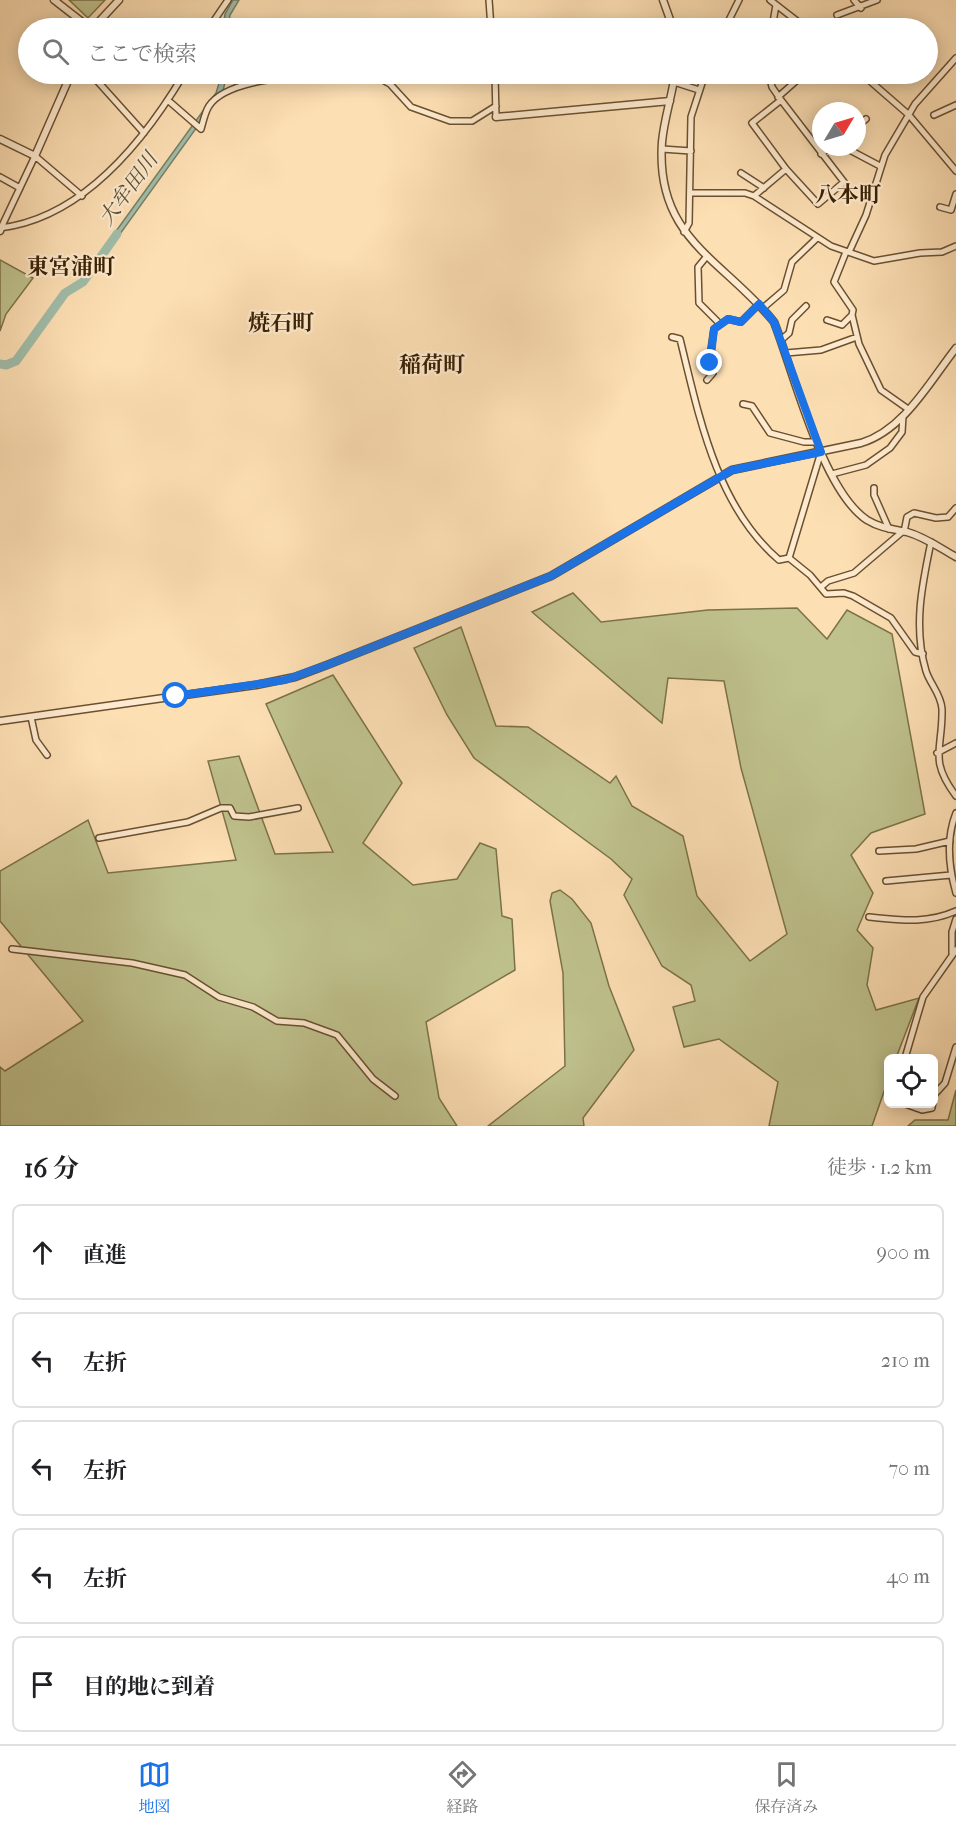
<!DOCTYPE html>
<html lang="ja">
<meta charset="utf-8">
<style>
:root{--surface:#fff;--page:#f6f6f6;--text:#202124;--muted:#757577;--line:#e0e0e0;--accent:#1a73e8}
body{margin:0;font-family:"IM FELL French Canon","Noto Serif JP",serif;background:var(--page);color:var(--text)}
.controls{position:absolute;right:18px;bottom:18px;display:grid;overflow:hidden;border-radius:9px;box-shadow:0 3px 15px #0003}
.controls button{width:54px;height:54px;display:grid;place-items:center;padding:0;border:0;border-bottom:2px solid var(--line);background:var(--surface);color:var(--text);font:30px sans-serif}
.compass{position:absolute;left:812px;top:102px;width:54px;height:54px;border-radius:50%;background:var(--surface);box-shadow:0 3px 15px #0003;rotate:52deg}
.stop{position:absolute;width:18px;height:18px;margin:-14px;border:4px solid #1a73e8;border-radius:50%;background:#fff}
.stop.end{background:#1a73e8;border-color:#fff;box-shadow:0 2px 6px #0008}
.list{margin:0;padding:0;list-style:none}
h2{display:flex;justify-content:space-between;align-items:center;height:78px;margin:0;padding:0 24px;font-size:26px}
h2 small{font-size:20px;font-weight:400;color:var(--muted)}
.list li{display:grid;grid-template-columns:39px 1fr auto;gap:18px;align-items:center;box-sizing:border-box;height:96px;margin:0 12px 12px;padding:0 12px;border:2px solid var(--line);border-radius:9px}
.list b{display:block;font-size:22px;white-space:nowrap}
.list em{font-size:20px;font-style:normal;color:var(--muted)}
.icon{flex:none;width:33px;height:33px;fill:none;stroke:currentColor;stroke-width:2;stroke-linecap:round;stroke-linejoin:round}
.map{position:relative;flex:none;width:956px;height:1126px;overflow:hidden}
.search{position:absolute;background:var(--surface);box-shadow:0 3px 15px #0003;left:18px;right:18px;top:18px;height:66px;display:flex;align-items:center;gap:15px;box-sizing:border-box;padding:0 21px;border-radius:33px;color:var(--muted);font-size:22px}
.sheet{height:618px;background:var(--surface)}
nav{display:flex;justify-content:space-around;align-items:center;box-sizing:border-box;height:84px;border-top:2px solid var(--line);background:var(--surface);font-size:16px;color:var(--muted)}
nav a{display:grid;justify-items:center;gap:3px}
nav .on{color:var(--accent)}
.map>svg:first-child{display:block}
.green{fill:#bfc28d;stroke:#7c7248;stroke-width:1.5}
.water{fill:#a0bda9;stroke:#777f67;stroke-width:1.5}
.lines{fill:none;stroke-linecap:round;stroke-linejoin:round}
.river{stroke:#a0bda9;stroke-width:9}
.minor-casing{stroke:#6a5030;stroke-width:8}
.tertiary-casing{stroke:#6a5030;stroke-width:9}
.minor{stroke:#feeace;stroke-width:5}
.tertiary{stroke:#feeace;stroke-width:6}
.route{stroke:#1a73e8;stroke-width:8}
.labels{text-anchor:middle;dominant-baseline:central;stroke-width:4.5;stroke-linejoin:round;paint-order:stroke}
.water-label{font-size:21px;font-style:italic;fill:#585036;stroke:#feeace}
.quarter-label{font-size:22px;font-weight:bold;fill:#392104;stroke:#feeace}
</style>
<div class="map">
<svg width="956" height="1126" viewBox="0 0 956 1126">
<rect width="100%" height="100%" fill="#fddfb4"/>
<filter id="stains"><feTurbulence type="fractalNoise" baseFrequency=".00333" numOctaves="4"/><feColorMatrix values="0 0 0 0 .2 0 0 0 0 .09 0 0 0 0 .02 0 0 0 .5 -.17"/></filter>
<radialGradient id="worn" r=".72"><stop offset=".6" stop-color="#630" stop-opacity="0"/><stop offset="1" stop-color="#630" stop-opacity=".3"/></radialGradient>
<!-- green -->
<path class="green" d="M69,0H105L88,18Z
M0,260L33,278L6,314L0,331Z
M573,593L601,622L708,610L797,608L827,639L847,610L892,634L925,814L871,833L851,855L873,893L857,930L873,948L867,985L876,1010L919,998L896,1058H888V1080L872,1126H769L778,1082L719,1039L684,1047L673,1007L695,1001L691,985L662,966L624,895L632,879L611,859L474,758L447,715L414,648L461,627L496,726L528,727L610,783L616,776L632,806L683,836L697,896L750,961L787,934L741,768L724,681L668,678L662,723L532,612Z
M333,675L402,783L363,843L413,885L457,879L480,843L496,849L502,916L512,919L515,970L426,1022L439,1098L457,1126H0V1067L5,1071L83,1021L0,921V871L88,820L108,873L236,860L208,761L239,756L275,854L333,852L266,704Z
M560,890L572,899L591,923L609,986L634,1050L583,1118L584,1126H488L565,1066L563,973L550,901L552,893Z
M956,1090V1126H908L915,1120H948Z"/>
<!-- water -->
<path class="water" d="M233,0H239L230,15L228,28H223L225,14Z
M222,74H227L223,91L115,241L106,245L216,93Z"/>
<g class="lines">
<!-- river -->
<path class="river" d="M0,364L6,365L16,361L65,293L83,282L117,234"/>
<defs>
<path id="minor" d="M489,0L491,28
M770,0L806,28
M854,0L861,8
M837,15L877,0
M209,28L228,0
M725,28L739,0
M772,28L776,5
M91,74L144,133
M357,74L381,79L390,84L411,107L450,121H472L496,106
M495,74L496,117
M769,74L772,87L781,100L844,182L818,204L786,169L752,123L781,100
M790,74L796,81
M862,74L909,115L956,171
M674,82L699,90
M778,97L804,74
M170,102L201,129C203,122 205,112 209,106C226,80 290,77 319,74
M934,115L956,105
M857,126L866,119
M844,147L880,166
M662,149L691,151
M821,154L830,147
M741,173L764,188
M0,177L20,188
M690,193H745L754,196L831,246L874,261L920,253L942,252L956,246
M754,196L786,169
M940,207L951,210L956,194
M0,228C83,218 144,141 184,74
M1,228L35,156L82,196
M684,232L689,223L691,117L705,74
M846,252L834,282L853,310L852,315L859,344L881,390L908,409
M849,252L866,215L885,155L915,104L956,58
M707,256L698,267L699,303L720,324
M763,308L784,290L792,262L817,238
M827,320L842,325L852,315
M672,337L680,339C699,416 716,506 779,560L789,558L810,575L826,594L844,593L853,596L891,618L915,652L923,654
M781,340L789,333L792,320L806,306
M786,353L821,350L857,337
M707,380L713,373L709,363L714,329L728,319L741,322L759,304
M743,404L752,406L770,433L804,442H817
M832,474L866,465L890,448L902,432L903,416
M874,488V495L889,529
M904,532L907,517L914,513L936,518L948,517L956,508
M931,542C922,585 913,627 926,671C930,684 941,694 942,709C943,749 928,759 956,796
M789,558L821,452
M821,587L828,581L854,573L902,532
M31,717L36,740L47,755
M937,753L956,743
M956,813C946,838 949,868 956,893
M99,838L188,822L221,808H230L234,816L249,817L298,808
M879,851L916,849L950,841
M886,881L951,875
M869,917C900,920 927,924 956,911
M12,949L132,963L185,975L219,997L253,1007L277,1021L304,1023L337,1035L373,1079L395,1096
M952,953V932L956,919
M905,1058L923,997L956,950
M905,1104L922,1110L932,1108L934,1095L945,1083L956,1047"/>
<path id="tertiary" d="M54,0L90,28
M663,0L673,28
M93,28L119,0
M675,74C672,96 664,119 662,142C655,239 723,259 774,322C794,373 822,490 867,520C880,528 893,529 907,532C925,537 940,548 956,557
M496,117L670,101
M0,139L35,156L71,74
M0,231L1,228
M0,721L256,685L295,677L327,665L551,576L732,470L861,443C904,430 930,381 956,348"/>
</defs>
<!-- minor casing -->
<use href="#minor" class="minor-casing"/>
<!-- tertiary casing -->
<use href="#tertiary" class="tertiary-casing"/>
<!-- minor -->
<use href="#minor" class="minor"/>
<!-- tertiary -->
<use href="#tertiary" class="tertiary"/>
</g>
<g class="lines">
<!-- route -->
<path class="route" d="M176,696L285,680L327,665L551,576L732,470L821,452L774,322L759,304L741,322L728,319L714,329L710,363"/>
</g>
<g class="labels">
<!-- water labels -->
<g class="water-label">
<text transform="translate(128 189) rotate(-54)">大牟田川</text>
</g>
<!-- quarter labels -->
<g class="quarter-label">
<text x="848" y="195">八本町</text>
<text x="71" y="267">東宮浦町</text>
<text x="281" y="323">焼石町</text>
<text x="432" y="365">稲荷町</text>
</g>
</g>
<rect width="100%" height="100%" filter="url(#stains)"/>
<rect width="100%" height="100%" fill="url(#worn)"/>
</svg>
<div class="controls">
<button><svg class="icon" aria-label="locate" viewBox="0 0 24 24"><circle cx="12" cy="12" r="6"/><path d="M12 2v4M12 18v4M2 12h4M18 12h4"/></svg></button>
</div>
<svg class="compass" viewBox="-18 -18 36 36"><path d="M0-13l5 13h-10z" fill="#e53935"/><path d="M0 13l5-13h-10z" fill="#757577"/></svg>
<div class="stop" style="left:176px;top:696px"></div>
<div class="stop end" style="left:710px;top:363px"></div>
<div class="search"><svg class="icon" aria-label="search" viewBox="0 0 24 24"><circle cx="10" cy="10" r="6"/><path d="M15 15l6 6"/></svg>ここで検索</div>
</div>
<section class="sheet">
<h2>16 分<small>徒歩 · 1.2 km</small></h2>
<ul class="list">
<li><svg class="icon" aria-label="ahead" viewBox="0 0 24 24"><path d="M12 20V5M6 11l6-6 6 6"/></svg><div><b>直進</b></div><em>900 m</em></li>
<li><svg class="icon" aria-label="left" viewBox="0 0 24 24"><path d="M17 20v-9H6M10 6l-5 5 5 5"/></svg><div><b>左折</b></div><em>210 m</em></li>
<li><svg class="icon" aria-label="left" viewBox="0 0 24 24"><path d="M17 20v-9H6M10 6l-5 5 5 5"/></svg><div><b>左折</b></div><em>70 m</em></li>
<li><svg class="icon" aria-label="left" viewBox="0 0 24 24"><path d="M17 20v-9H6M10 6l-5 5 5 5"/></svg><div><b>左折</b></div><em>40 m</em></li>
<li><svg class="icon" aria-label="arrive" viewBox="0 0 24 24"><path d="M6 21V4h12l-3 4 3 4H6"/></svg><div><b>目的地に到着</b></div></li>
</ul>
</section>
<nav>
<a class="on"><svg class="icon" aria-label="map" viewBox="0 0 24 24"><path d="M3 6l6-2 6 2 6-2v14l-6 2-6-2-6 2zM9 4v14M15 6v14"/></svg>地図</a>
<a><svg class="icon" aria-label="directions" viewBox="0 0 24 24"><path d="M12 3l9 9-9 9-9-9zM9 14v-3h6M13 9l2 2-2 2"/></svg>経路</a>
<a><svg class="icon" aria-label="saved" viewBox="0 0 24 24"><path d="M7 4h10v16l-5-4-5 4z"/></svg>保存済み</a>
</nav>
